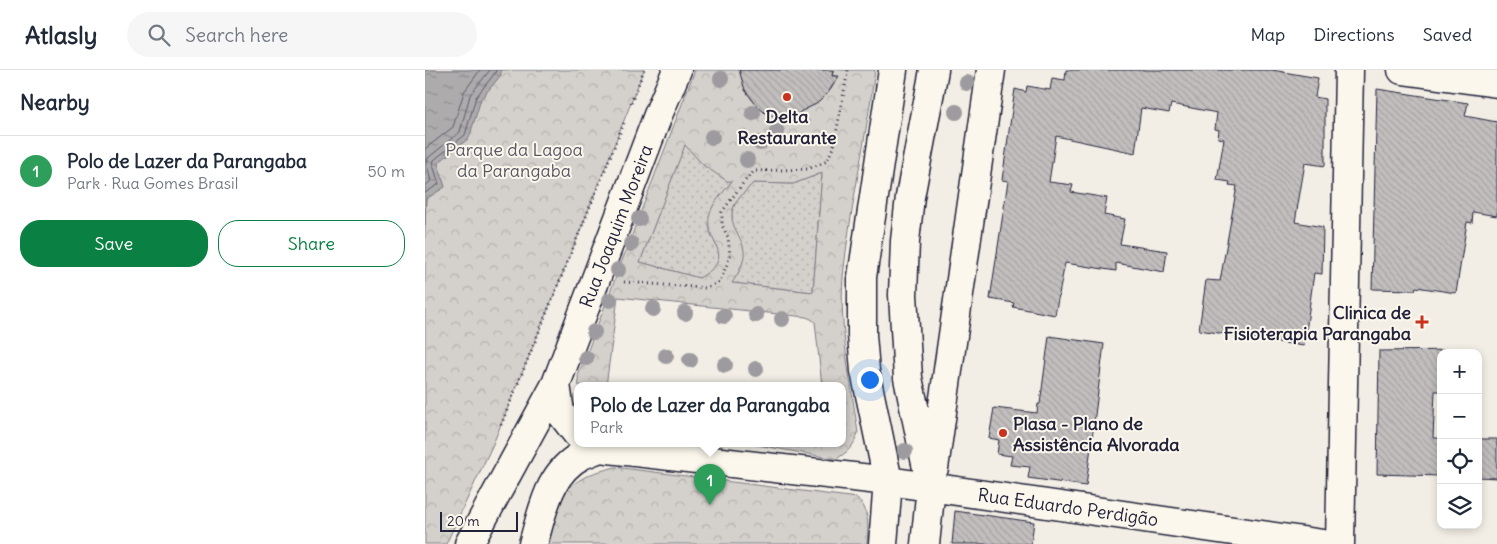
<!DOCTYPE html>
<meta charset="utf-8">
<style>
:root{--surface:#fff;--page:#f6f6f7;--text:#1f2937;--muted:#747a83;--line:#e0e1e3;--accent:#0b8043}
body{margin:0;font-family:Delius,sans-serif;background:var(--page);color:var(--text)}
.controls{position:absolute;right:15px;bottom:15px;display:grid;overflow:hidden;border-radius:10px;box-shadow:0 2px 8px #0003}
.controls button{width:45px;height:45px;display:grid;place-items:center;padding:0;border:0;border-bottom:1px solid var(--line);background:var(--surface);color:var(--text);font:25px sans-serif}
.scale{position:absolute;left:15px;bottom:12px;width:78px;box-sizing:border-box;padding-left:5px;border:2px solid #22223b;border-top:0;font-size:14px;line-height:18px;white-space:nowrap;color:#22223b;-webkit-text-stroke:4px #fbf7ec;paint-order:stroke}
.you{position:absolute;left:444px;top:309px;width:18px;height:18px;margin:-12px;border:4px solid #fff;border-radius:50%;background:#1a73e8;box-shadow:0 0 0 8px #1a73e833}
.badge{display:grid;place-items:center;width:32px;height:32px;border-radius:50%;background:var(--accent);color:#fff;font-size:16px;font-weight:700}
.pin{position:absolute;translate:-50% -41px;filter:drop-shadow(0 1px 2px #0008)}
.pin::after{content:'';position:absolute;top:26px;width:18px;height:15px;background:inherit;clip-path:polygon(0 0,100% 0,50% 100%)}
.popup{position:absolute;left:149px;top:312px;width:272px;height:65px;box-sizing:border-box;display:grid;place-content:center;border-radius:10px;background:var(--surface);filter:drop-shadow(0 1px 4px #0005);font-size:16px;white-space:nowrap;color:var(--muted)}
.popup b{font-size:19px;color:var(--text)}
.popup::after{content:'';position:absolute;left:50%;top:100%;margin-left:-10px;border:10px solid transparent;border-top-color:var(--surface)}
.list{margin:0;padding:0;list-style:none}
h2{display:flex;justify-content:space-between;align-items:center;height:65px;margin:0;padding:0 20px;font-size:21px}
h2 small{font-size:16px;font-weight:400;color:var(--muted)}
.list li{display:grid;grid-template-columns:32px 1fr auto;gap:15px;align-items:center;box-sizing:border-box;height:70px;padding:0 20px;border-top:1px solid var(--line)}
.list b{display:block;font-size:19px;white-space:nowrap}
.list p{margin:0;font-size:16px;white-space:nowrap;color:var(--muted)}
.list em{font-size:16px;font-style:normal;color:var(--muted)}
.actions{display:flex;gap:10px;padding:15px 20px}
.actions a{flex:1;padding:11px 0;border:1px solid var(--accent);border-radius:20px;text-align:center;font-size:18px;color:var(--accent)}
.actions .main{background:var(--accent);color:#fff}
.icon{flex:none;width:28px;height:28px;fill:none;stroke:currentColor;stroke-width:2;stroke-linecap:round;stroke-linejoin:round}
.map{position:relative;flex:none;width:1072px;height:474px;overflow:hidden}
header{display:flex;align-items:center;gap:30px;box-sizing:border-box;height:70px;padding:0 25px;background:var(--surface);border-bottom:1px solid var(--line)}
header strong{font-size:24px}
nav{display:flex;gap:28px;margin-inline-start:auto;font-size:18px}
.search{width:350px;height:45px;background:var(--page);display:flex;align-items:center;gap:12px;box-sizing:border-box;padding:0 18px;border-radius:28px;color:var(--muted);font-size:19px}
main{display:flex}
aside{flex:1;background:var(--surface)}
.map>svg:first-child{display:block}
.grass{fill:url(#grass-dots);stroke:#7b7a84}
.park{fill:url(#park-crowns);stroke:#7b7a84;fill-rule:evenodd}
.water{fill:url(#water-ripples);stroke:#76747f}
.lines{fill:none;stroke-linecap:round;stroke-linejoin:round}
.shore{stroke:#5a5969;stroke-width:1}
.building{fill:url(#building-back-hatch);stroke:#22223b}
.secondary-casing{stroke:#22223b;stroke-width:31}
.primary-casing{stroke:#22223b;stroke-width:31}
.path{stroke:#22223b;stroke-width:3;stroke-dasharray:1 4;stroke-linecap:butt}
.secondary{stroke:#fbf7ec;stroke-width:28}
.primary{stroke:#fbf7ec;stroke-width:28}
.tree{fill:#9d9b9f}
.poi-dot{fill:#c8321e;stroke:#fbf7ec;stroke-width:2}
.labels{text-anchor:middle;dominant-baseline:central;stroke-width:4;stroke-linejoin:round;paint-order:stroke}
.poi-label{font-size:18px;font-weight:bold;fill:#22223b;stroke:#fbf7ec}
.park-label{font-size:18px;fill:#575766;stroke:#fbf7ec}
.street-label{font-size:18px;fill:#22223b;stroke:#fbf7ec}
</style>
<header>
<strong>Atlasly</strong>
<div class="search"><svg class="icon" aria-label="search" viewBox="0 0 24 24"><circle cx="10" cy="10" r="6"/><path d="M15 15l6 6"/></svg>Search here</div>
<nav><a>Map</a><a>Directions</a><a>Saved</a></nav>
</header>
<main>
<aside>
<h2>Nearby<small></small></h2>
<ul class="list">
<li><span class="badge" style="background:#2e9e5b">1</span><div><b>Polo de Lazer da Parangaba</b><p>Park · Rua Gomes Brasil</p></div><em>50 m</em></li>
</ul>
<div class="actions"><a class="main">Save</a><a>Share</a></div>
</aside>
<div class="map">
<svg width="1072" height="474" viewBox="0 0 1072 474">
<defs>
<pattern id="grass-dots" width="8" height="8" patternUnits="userSpaceOnUse" patternTransform="scale(1.25)"><rect width="8" height="8" fill="#d4d1cc"/><path d="M2 2h.1M6 6h.1" fill="none" stroke="#b6b3b0" stroke-width="1.8" stroke-linecap="round"/></pattern>
<pattern id="park-crowns" width="20" height="18" patternUnits="userSpaceOnUse" patternTransform="scale(1.25)"><rect width="20" height="18" fill="#d4d1cc"/><path d="M2 6a3 3 0 1 1 6 0M12 15a3 3 0 1 1 6 0" fill="none" stroke="#b6b3b0"/></pattern>
<pattern id="water-ripples" width="26" height="14" patternUnits="userSpaceOnUse" patternTransform="scale(1.25)"><rect width="26" height="14" fill="#aeabad"/><path d="M2 4q2-2 4 0t4 0M15 11q2-2 4 0t4 0" fill="none" stroke="#8d8b8e"/></pattern>
<pattern id="building-back-hatch" width="6" height="6" patternUnits="userSpaceOnUse" patternTransform="scale(1.25)"><rect width="6" height="6" fill="#c2bebe"/><path d="M-1 5l2 2M0 0l6 6M5-1l2 2" fill="none" stroke="#a6a3a4"/></pattern>
</defs>
<rect width="100%" height="100%" fill="#f2eee5"/>
<filter id="ink" filterUnits="userSpaceOnUse"><feTurbulence type="fractalNoise" baseFrequency=".02" numOctaves="2"/><feDisplacementMap in="SourceGraphic" scale="10" xChannelSelector="R" yChannelSelector="G"/><feConvolveMatrix kernelMatrix="1 2 1 2 8 2 1 2 1" color-interpolation-filters="sRGB"/></filter>
<g filter="url(#ink)">
<!-- grass -->
<path class="grass" d="M260,74L278,95L307,111L288,136L285,162L293,179L294,186L292,194L284,202L274,208L215,192Z
M397,103L388,222L306,213C338,176 295,161 310,134C314,127 322,120 328,113L368,114Z"/>
<!-- park -->
<path class="park" d="M0,0H219L157,156L68,374L21,474H0Z
M270,0H316C318,30 339,46 367,50L377,34L382,38C396,32 408,22 412,6H407L408,0H450C441,69 425,138 418,207C414,259 426,312 433,363C429,376 423,382 411,389L327,374H418V316H397L390,252L386,249L381,247L193,227L181,316H154L153,306ZM260,75L278,95L302,111H307C299,122 286,134 284,147C280,173 314,186 274,208L215,192ZM397,103L388,222L307,213C312,205 318,196 319,186C321,167 299,155 310,134C314,127 322,120 328,113L368,114Z
M190,397L432,428C445,439 443,458 442,474H118C126,444 133,419 164,405C172,401 181,400 190,397Z"/>
<!-- water -->
<path class="water" d="M0,0H76V5L56,29L44,68L13,93L20,117L1,129L0,156Z"/>
<g class="lines">
<!-- shore -->
<path class="shore" d="M0,79L28,57L39,22L55,0
M0,116L6,111L2,95L3,88L35,62L45,25L65,0
M0,123L14,114L8,95L9,90L40,65L51,27L70,3L71,0"/>
</g>
<!-- building -->
<path class="building" d="M314,0H408L407,6H414L402,24L396,30L391,34L375,42L372,51L350,47L339,42L332,36L320,20Z
M641,0H847L893,8L890,27L900,29V96L880,93L870,152L898,157L897,204L889,203L879,276L774,260L781,210L795,211L812,116L804,115L805,112L792,110L799,69L793,68L794,60L790,59L792,43L746,34L744,43L716,38L710,83L631,66L624,112L648,115L646,122L682,128L679,145L700,149L695,174L742,181L739,202L691,193V201L640,193L630,245L588,237L589,233L565,229L583,111L577,110L590,19L601,22L602,16L625,20L627,8L640,10Z
M952,19L1043,33L1040,46L1072,52V146L1048,142L1047,153L1042,152L1031,223L991,217L990,220L947,219Z
M624,266L679,274L661,416L603,408L605,397L585,395L587,386L572,384L574,370L564,368L569,338L612,343L613,334H615Z
M1033,280V283H1016V321H1010L1008,368H1016V406L952,404L954,281Z
M1053,369H1072V408L1053,407Z
M530,441L609,452L606,474H527Z"/>
<g class="lines">
<defs>
<path id="secondary" d="M915,474L924,0"/>
<path id="primary" d="M977,0L1072,13
M131,314L135,342L152,364
M509,398L566,0
M44,474L131,314L233,45L252,0
M108,474C118,441 123,403 157,385C163,383 169,380 175,378L463,411L898,474
M458,474L463,411L440,301L437,265V207L468,0
M500,474L506,417L483,308L478,225L480,171L485,127L509,0"/>
</defs>
<!-- secondary casing -->
<use href="#secondary" class="secondary-casing"/>
<!-- primary casing -->
<use href="#primary" class="primary-casing"/>
<!-- path -->
<path class="path" d="M206,33L219,0
M199,212L281,218L295,212L305,186L303,167L297,155V142L318,113L329,101L383,99L402,91L409,75L423,0
M76,355L199,53"/>
<!-- secondary -->
<use href="#secondary" class="secondary"/>
<!-- primary -->
<use href="#primary" class="primary"/>
</g>
<!-- trees -->
<g class="tree">
<circle cx="296" cy="9" r="8"/>
<circle cx="542" cy="13" r="8"/>
<circle cx="531" cy="42" r="8"/>
<circle cx="328" cy="43" r="8"/>
<circle cx="352" cy="62" r="8"/>
<circle cx="287" cy="67" r="8"/>
<circle cx="335" cy="73" r="8"/>
<circle cx="322" cy="90" r="8"/>
<circle cx="214" cy="149" r="8"/>
<circle cx="206" cy="174" r="8"/>
<circle cx="193" cy="200" r="8"/>
<circle cx="185" cy="230" r="8"/>
<circle cx="228" cy="239" r="8"/>
<circle cx="260" cy="243" r="8"/>
<circle cx="331" cy="245" r="8"/>
<circle cx="299" cy="246" r="8"/>
<circle cx="357" cy="249" r="8"/>
<circle cx="169" cy="262" r="8"/>
<circle cx="241" cy="286" r="8"/>
<circle cx="161" cy="288" r="8"/>
<circle cx="265" cy="290" r="8"/>
<circle cx="300" cy="295" r="8"/>
<circle cx="331" cy="299" r="8"/>
<circle cx="480" cy="381" r="8"/>
</g>
</g>
<!-- markers -->
<g class="poi-dot">
<circle cx="362" cy="27" r="5"/>
<path d="M994.5 244.5h5v5h5v5h-5v5h-5v-5h-5v-5h5z"/>
<circle cx="578" cy="363" r="5"/>
</g>
<g class="labels">
<!-- poi labels -->
<g class="poi-label">
<text x="362" y="46">Delta<tspan x="362" dy="21">Restaurante</tspan></text>
<text x="986" y="242" text-anchor="end">Clinica de<tspan x="986" dy="21">Fisioterapia Parangaba</tspan></text>
<text x="588" y="353" text-anchor="start">Plasa - Plano de<tspan x="588" dy="21">Assistência Alvorada</tspan></text>
</g>
<!-- park labels -->
<g class="park-label">
<text x="89" y="79">Parque da Lagoa<tspan x="89" dy="21">da Parangaba</tspan></text>
</g>
<!-- street labels -->
<g class="street-label">
<text transform="translate(191 156) rotate(-69)">Rua Joaquim Moreira</text>
<text transform="translate(643 437) rotate(8)">Rua Eduardo Perdigão</text>
</g>
</g>
</svg>
<div class="controls">
<button>+</button>
<button>−</button>
<button><svg class="icon" aria-label="locate" viewBox="0 0 24 24"><circle cx="12" cy="12" r="6"/><path d="M12 2v4M12 18v4M2 12h4M18 12h4"/></svg></button>
<button><svg class="icon" aria-label="layers" viewBox="0 0 24 24"><path d="M12 4l9 5-9 5-9-5zM3 14l9 5 9-5"/></svg></button>
</div>
<div class="scale">20 m</div>
<div class="you"></div>
<div class="pin badge" style="left:285px;top:435px;background:#2e9e5b">1</div>
<div class="popup"><b>Polo de Lazer da Parangaba</b>Park</div>
</div>
</main>
